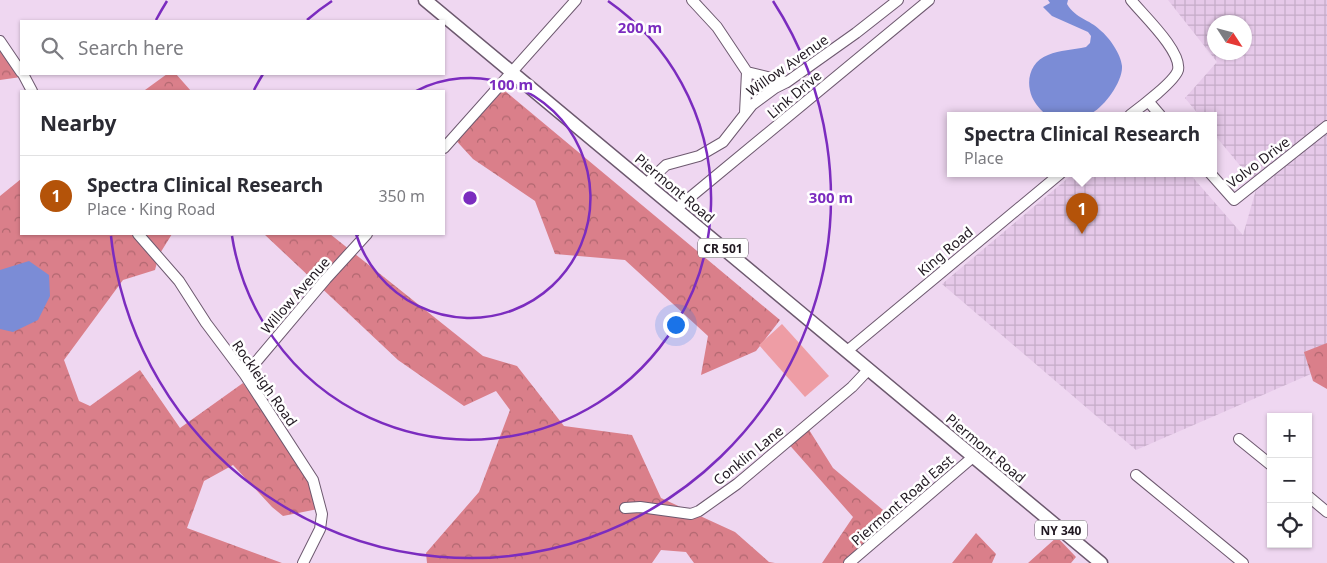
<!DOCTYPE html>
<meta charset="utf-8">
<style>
:root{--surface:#fff;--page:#f2f2f3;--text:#2b2b33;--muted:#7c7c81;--line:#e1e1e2;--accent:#b45309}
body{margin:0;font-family:"Noto Sans",sans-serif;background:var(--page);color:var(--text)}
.controls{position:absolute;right:15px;bottom:15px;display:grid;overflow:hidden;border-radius:0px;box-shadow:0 1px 4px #0004}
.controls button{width:45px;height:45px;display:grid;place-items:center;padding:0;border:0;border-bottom:1px solid var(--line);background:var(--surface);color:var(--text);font:25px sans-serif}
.compass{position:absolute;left:1207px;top:15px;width:45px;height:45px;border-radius:50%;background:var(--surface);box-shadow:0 1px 4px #0004;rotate:126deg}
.you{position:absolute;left:675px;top:324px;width:18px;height:18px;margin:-12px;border:4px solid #fff;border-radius:50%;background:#1a73e8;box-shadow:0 0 0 8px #1a73e833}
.badge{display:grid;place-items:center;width:32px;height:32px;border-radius:50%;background:var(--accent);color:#fff;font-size:16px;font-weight:700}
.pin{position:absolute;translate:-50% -41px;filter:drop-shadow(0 1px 2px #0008)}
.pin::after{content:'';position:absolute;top:26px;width:18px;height:15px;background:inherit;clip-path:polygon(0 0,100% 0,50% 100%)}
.popup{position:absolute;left:947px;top:112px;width:270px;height:65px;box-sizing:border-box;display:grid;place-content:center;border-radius:0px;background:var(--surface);filter:drop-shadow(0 1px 4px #0005);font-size:16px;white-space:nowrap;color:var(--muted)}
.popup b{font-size:19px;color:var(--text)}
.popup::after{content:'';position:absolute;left:50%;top:100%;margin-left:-10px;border:10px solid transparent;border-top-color:var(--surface)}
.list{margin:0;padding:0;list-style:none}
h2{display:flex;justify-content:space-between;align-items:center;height:65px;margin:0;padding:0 20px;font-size:21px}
h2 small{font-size:16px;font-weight:400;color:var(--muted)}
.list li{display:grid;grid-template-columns:32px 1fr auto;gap:15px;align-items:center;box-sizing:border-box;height:80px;padding:0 20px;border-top:1px solid var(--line)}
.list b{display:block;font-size:19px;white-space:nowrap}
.list p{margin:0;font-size:16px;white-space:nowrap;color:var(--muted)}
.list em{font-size:16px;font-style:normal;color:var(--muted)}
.icon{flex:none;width:28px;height:28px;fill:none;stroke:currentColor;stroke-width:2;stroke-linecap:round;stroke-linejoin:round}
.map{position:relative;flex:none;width:1327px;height:563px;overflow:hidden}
.search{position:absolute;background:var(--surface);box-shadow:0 1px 4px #0004;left:20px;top:20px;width:425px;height:55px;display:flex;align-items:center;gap:12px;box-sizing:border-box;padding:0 18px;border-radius:0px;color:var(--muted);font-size:19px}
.panel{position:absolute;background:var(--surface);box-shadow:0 1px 4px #0004;left:20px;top:90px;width:425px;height:145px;border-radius:0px}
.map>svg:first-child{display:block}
.industrial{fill:url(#industrial-grid);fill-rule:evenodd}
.forest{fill:url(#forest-crowns)}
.garden{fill:#ee9da5}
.water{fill:#7b8cd6}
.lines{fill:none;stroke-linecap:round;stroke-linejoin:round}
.minor-casing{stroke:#6d596f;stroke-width:12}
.major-casing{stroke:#6d596f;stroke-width:15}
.minor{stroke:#fff;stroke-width:10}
.major{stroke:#fff;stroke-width:12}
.ring{fill:none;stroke:#7b2cbf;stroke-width:2.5}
.labels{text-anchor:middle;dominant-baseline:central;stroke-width:5;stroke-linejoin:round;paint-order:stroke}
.shield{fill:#fff;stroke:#635d64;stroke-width:1}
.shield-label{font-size:12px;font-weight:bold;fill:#201821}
.street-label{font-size:14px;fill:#201821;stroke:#fff}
.centre{fill:#7b2cbf;stroke:#fff;stroke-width:2.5}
.ring-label{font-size:15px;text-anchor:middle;font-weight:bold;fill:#7b2cbf;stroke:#fff;stroke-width:5;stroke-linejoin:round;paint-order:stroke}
</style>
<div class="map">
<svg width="1327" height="563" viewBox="0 0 1327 563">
<defs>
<pattern id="industrial-grid" width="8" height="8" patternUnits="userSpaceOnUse" patternTransform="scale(1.25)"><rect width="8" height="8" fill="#e6c9e9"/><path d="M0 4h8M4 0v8" fill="none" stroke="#c5acc8"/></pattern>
<pattern id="forest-crowns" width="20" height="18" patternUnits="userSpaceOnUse" patternTransform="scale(1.25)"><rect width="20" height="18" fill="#da7f8a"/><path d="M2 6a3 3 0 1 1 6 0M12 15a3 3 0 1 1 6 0" fill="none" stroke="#b06770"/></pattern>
</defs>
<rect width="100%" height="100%" fill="#efd7f1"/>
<!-- industrial -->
<path class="industrial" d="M1168,0H1327V367L1136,450L942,284L1074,173H1189L1243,235L1257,186L1213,133V115H1199L1185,98L1217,62ZM1214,22H1244V52H1214Z"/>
<!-- forest -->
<path class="forest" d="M0,47L21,77L0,80Z
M167,74H176L191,91H146L145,90Z
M499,86L780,320L756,351L701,375L708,336L625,260L555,254L535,201L473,159L451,135Z
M21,179V234H172L159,255L155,270L123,280L64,360L79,401L90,406L140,370L180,428L243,383L310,475L318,509L283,516L272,507L233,465L204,481L187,528L282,563H0V196Z
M264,234H330L483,356L517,366L564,426L632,435L661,498L735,532L769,562L775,563H694L686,552L661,550L652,563H427L426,553L479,492L510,410L496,391L464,406L398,360Z
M1327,343V389L1313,381L1304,352Z
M806,425L833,468L895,520L843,563H822L853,517L786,441Z
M976,533L996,554L992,563H952Z
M1057,537L1076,557L1071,563H1028Z"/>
<!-- garden -->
<path class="garden" d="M782,324L829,376L805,397L759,345Z"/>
<!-- water -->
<path class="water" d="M1048,0H1068L1067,4C1076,19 1089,19 1100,30C1109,37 1121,54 1122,66C1123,81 1105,106 1092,113C1081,118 1058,115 1046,115C1041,110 1035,104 1032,97C1025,80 1031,61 1048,55C1060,50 1073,50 1086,47L1090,43L1091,36L1088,32L1052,16L1043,7L1050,3Z
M29,261L49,275L50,296L38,320L13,332L0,329V270Z"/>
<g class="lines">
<defs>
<path id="minor" d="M692,0L717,27L747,72L787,82
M0,41L21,72
M23,74L32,91
M1148,101L1160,115
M745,113L747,72
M1130,115C1141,107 1175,81 1178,70C1182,51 1142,14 1131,0
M444,148L576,0
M1210,173L1234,200L1327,126
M646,184L666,165L699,156L723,142L752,105L775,88L787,82L856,33L898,0
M676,209L929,0
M138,234L179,281L206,323L245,375L313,480L322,514L320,529L303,563
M847,351L1061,173
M245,375L326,279L367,234
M1239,439L1271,465
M1136,475L1243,563
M1308,496L1327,512
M625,508L640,507L691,514L699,511L737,484L852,387L869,369
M849,563L973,457"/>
<path id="major" d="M425,0L1101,563"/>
</defs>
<!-- minor casing -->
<use href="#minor" class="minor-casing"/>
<!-- major casing -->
<use href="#major" class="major-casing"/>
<!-- minor -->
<use href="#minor" class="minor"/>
<!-- major -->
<use href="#major" class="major"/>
</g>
<!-- distance rings -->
<g class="ring">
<path d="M416 91A120 120 0 1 1 356 234"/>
<path d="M254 90A241 241 0 0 1 263 74M307 20A241 241 0 0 1 332 1M608 1A241 241 0 1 1 232 236"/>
<path d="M156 20A361 361 0 0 1 167 1M773 1A361 361 0 1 1 111 236"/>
</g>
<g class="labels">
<!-- shield labels -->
<g class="shield">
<rect x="698" y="238.5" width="50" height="19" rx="4"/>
<rect x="1035" y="520.5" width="52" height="19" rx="4"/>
</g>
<g class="shield-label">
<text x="723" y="248">CR 501</text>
<text x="1061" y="530">NY 340</text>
</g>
<!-- street labels -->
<g class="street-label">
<text transform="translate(787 65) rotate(-35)">Willow Avenue</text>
<text transform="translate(794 94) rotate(-40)">Link Drive</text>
<text transform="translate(1258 162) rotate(-37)">Volvo Drive</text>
<text transform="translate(675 188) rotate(40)">Piermont Road</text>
<text transform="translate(945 251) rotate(-40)">King Road</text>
<text transform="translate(295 295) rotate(-49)">Willow Avenue</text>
<text transform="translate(265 383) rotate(55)">Rockleigh Road</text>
<text transform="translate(986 448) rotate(40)">Piermont Road</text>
<text transform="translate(748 455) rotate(-39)">Conklin Lane</text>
<text transform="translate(902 500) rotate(-41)">Piermont Road East</text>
</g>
</g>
<circle cx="470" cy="198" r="8" class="centre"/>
<g class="ring-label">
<text x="640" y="33">200 m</text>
<text x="511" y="90">100 m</text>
<text x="831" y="203">300 m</text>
</g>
</svg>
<div class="controls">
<button>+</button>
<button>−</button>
<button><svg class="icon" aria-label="locate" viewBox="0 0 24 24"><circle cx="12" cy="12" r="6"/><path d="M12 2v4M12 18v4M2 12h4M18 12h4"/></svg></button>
</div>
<svg class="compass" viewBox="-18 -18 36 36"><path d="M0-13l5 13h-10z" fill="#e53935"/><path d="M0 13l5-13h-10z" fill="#7c7c81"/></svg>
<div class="you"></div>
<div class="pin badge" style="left:1082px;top:234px">1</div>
<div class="popup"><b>Spectra Clinical Research</b>Place</div>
<div class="search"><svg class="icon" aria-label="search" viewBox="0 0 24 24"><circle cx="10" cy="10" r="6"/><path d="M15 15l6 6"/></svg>Search here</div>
<section class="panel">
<h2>Nearby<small></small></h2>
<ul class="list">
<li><span class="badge">1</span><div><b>Spectra Clinical Research</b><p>Place · King Road</p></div><em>350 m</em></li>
</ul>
</section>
</div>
